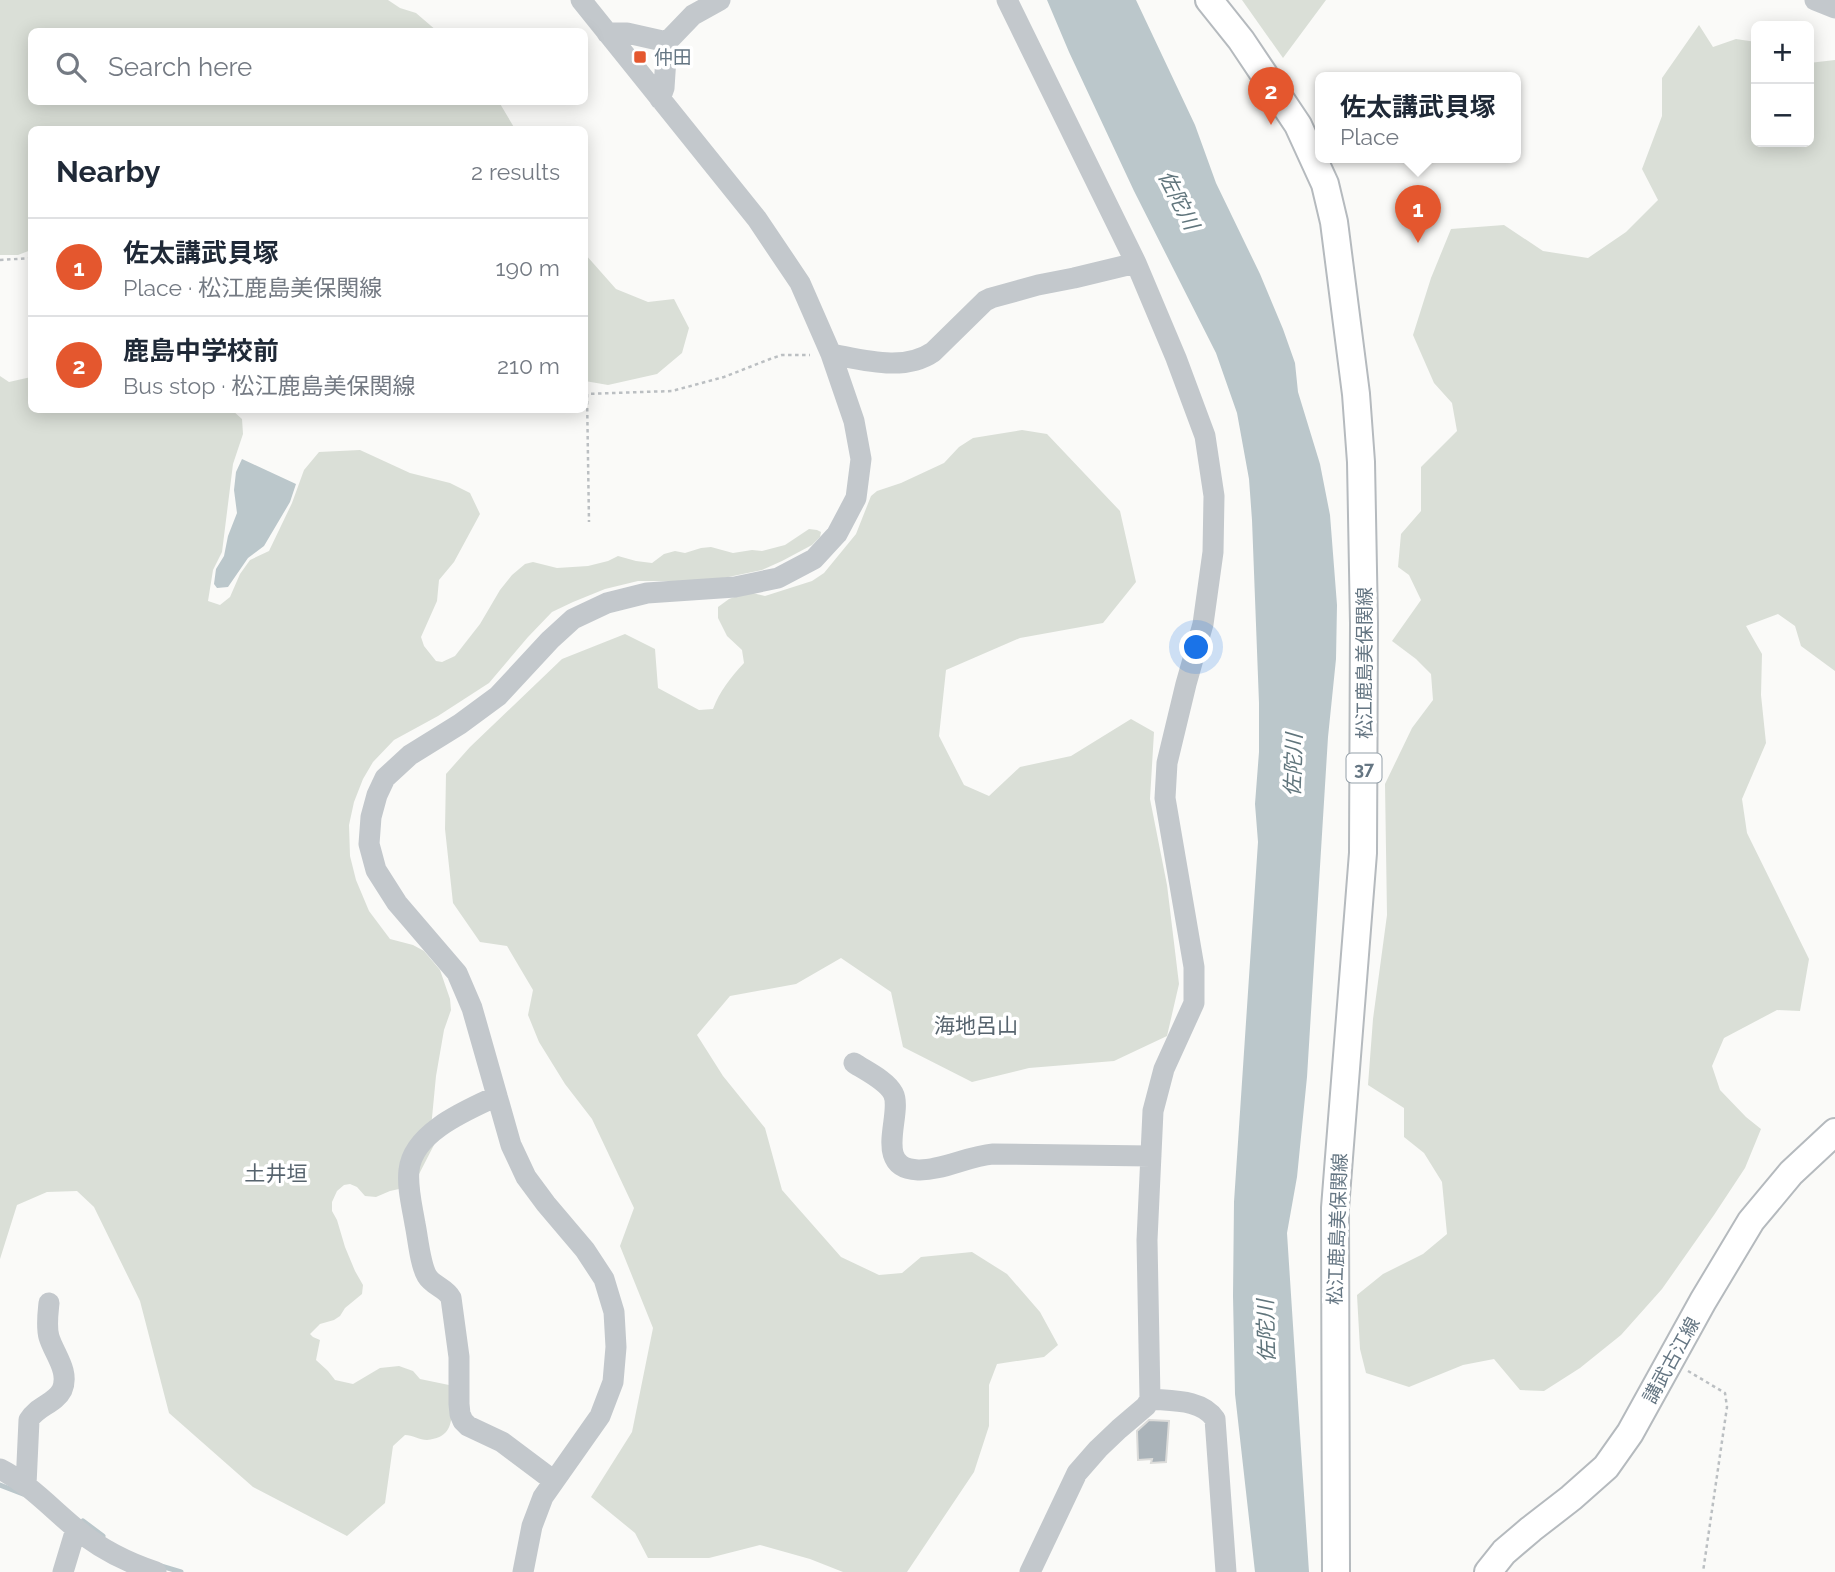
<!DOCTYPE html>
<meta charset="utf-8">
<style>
:root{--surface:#fff;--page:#f6f6f7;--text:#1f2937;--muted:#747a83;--line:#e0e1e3;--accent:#e4572e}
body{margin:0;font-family:Raleway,"Noto Sans JP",sans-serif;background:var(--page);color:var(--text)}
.controls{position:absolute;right:21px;top:21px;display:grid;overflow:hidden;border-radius:10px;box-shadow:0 4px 18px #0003}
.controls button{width:63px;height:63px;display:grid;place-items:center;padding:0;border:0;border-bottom:2px solid var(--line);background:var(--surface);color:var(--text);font:35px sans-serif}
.you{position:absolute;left:1197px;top:648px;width:24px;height:24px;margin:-18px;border:5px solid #fff;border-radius:50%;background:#1a73e8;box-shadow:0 0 0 10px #1a73e833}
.badge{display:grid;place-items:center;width:46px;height:46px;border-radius:50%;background:var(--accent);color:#fff;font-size:23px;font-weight:700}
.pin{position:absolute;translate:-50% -58px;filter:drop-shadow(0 2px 4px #0008)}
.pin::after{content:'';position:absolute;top:37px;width:24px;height:21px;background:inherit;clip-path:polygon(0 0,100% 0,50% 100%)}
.popup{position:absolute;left:1315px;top:72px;width:206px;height:91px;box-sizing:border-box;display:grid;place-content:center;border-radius:10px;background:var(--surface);filter:drop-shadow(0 2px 5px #0005);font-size:23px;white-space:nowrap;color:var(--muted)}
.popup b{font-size:26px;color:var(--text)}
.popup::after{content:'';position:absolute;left:50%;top:100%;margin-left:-14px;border:14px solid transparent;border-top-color:var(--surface)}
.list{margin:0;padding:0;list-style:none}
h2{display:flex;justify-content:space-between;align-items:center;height:91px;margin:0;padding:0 28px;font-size:30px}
h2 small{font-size:23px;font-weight:400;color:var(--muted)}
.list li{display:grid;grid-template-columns:46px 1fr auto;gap:21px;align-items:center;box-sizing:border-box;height:98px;padding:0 28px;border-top:2px solid var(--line)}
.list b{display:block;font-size:26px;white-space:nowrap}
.list p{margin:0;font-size:23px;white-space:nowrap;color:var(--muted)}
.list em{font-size:23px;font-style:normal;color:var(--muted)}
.icon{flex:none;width:38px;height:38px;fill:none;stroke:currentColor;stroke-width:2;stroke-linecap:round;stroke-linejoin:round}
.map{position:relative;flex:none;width:1835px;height:1572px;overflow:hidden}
.search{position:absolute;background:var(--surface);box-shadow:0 4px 18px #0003;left:28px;top:28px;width:560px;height:77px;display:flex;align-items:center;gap:18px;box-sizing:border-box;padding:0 24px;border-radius:10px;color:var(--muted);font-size:26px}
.panel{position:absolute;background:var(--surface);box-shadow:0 4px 18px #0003;left:28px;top:126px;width:560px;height:287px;border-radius:10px}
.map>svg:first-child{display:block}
.green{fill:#dadfd7}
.water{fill:#bbc7cb}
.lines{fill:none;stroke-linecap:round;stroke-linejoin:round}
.stream{stroke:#bbc7cb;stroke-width:5}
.building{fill:#aab3b9;stroke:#dcdcda;stroke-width:2}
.major-casing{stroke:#b5babe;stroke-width:30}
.path{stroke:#bbbfc2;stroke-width:2.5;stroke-dasharray:3.5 3.5;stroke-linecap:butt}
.minor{stroke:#c3c8cc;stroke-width:21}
.major{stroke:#fff;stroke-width:26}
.poi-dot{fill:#e4572e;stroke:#fff;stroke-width:2.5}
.labels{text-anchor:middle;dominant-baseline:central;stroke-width:7;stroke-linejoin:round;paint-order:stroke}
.shield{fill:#fff;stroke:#939fa8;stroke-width:2}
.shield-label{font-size:18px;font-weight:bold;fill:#657683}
.poi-label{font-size:19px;fill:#657683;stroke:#fff;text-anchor:start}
.street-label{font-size:19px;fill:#657683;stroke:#fff}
.water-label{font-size:21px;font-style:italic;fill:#60757c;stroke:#fff}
.neighbourhood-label{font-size:21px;fill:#57646e;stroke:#fff}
</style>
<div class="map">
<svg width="1835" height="1572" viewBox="0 0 1835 1572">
<rect width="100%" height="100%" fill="#fafaf8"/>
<!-- green -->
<path class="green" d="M0,0H388L400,8L416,13L437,31L32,32V102H499L515,129L32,130L31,250L18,255H0Z
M1242,0H1326L1283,58Z
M1699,25L1713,47L1736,39L1756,42V142H1809V63L1835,60V671L1801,646L1795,626L1778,614L1746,626L1762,654L1761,695L1766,743L1742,799L1747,833L1809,959L1800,1011L1777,1010L1724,1038L1712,1066L1720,1090L1746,1117L1761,1129L1745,1168L1714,1215L1662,1289L1621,1335L1580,1368L1544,1391L1520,1390L1494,1359L1463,1365L1409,1387L1366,1373L1360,1349L1357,1295L1383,1274L1423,1254L1447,1234L1442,1182L1424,1153L1404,1137V1108L1368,1085L1373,1019L1387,915L1385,784L1412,728L1433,700L1431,674L1416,659L1392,641L1421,600L1409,575L1398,567L1401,534L1421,511V467L1457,431L1452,403L1434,383L1413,335L1431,278L1451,229L1504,225L1543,251L1588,258L1626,232L1658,200L1642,169L1662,116V78Z
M585,254L616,289L648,302L674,299L689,328L682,353L657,374L608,385L585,381Z
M0,376L9,382L31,377L32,410H232L242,419L243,434L233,464L222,552L213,570L208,601L220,605L230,597L240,574L250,560L269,551L292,503L304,470L319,452L360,450L410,473L450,483L470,493L480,514L454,562L439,580L437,601L421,637L424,646L436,661L442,662L455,656L480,624L500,590L512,575L525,564L533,562L557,568L588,566L608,561L618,556L636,561L652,563L664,554L675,551L685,553L701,548L711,547L733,553L752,550L762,551L785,545L809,529L817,530L821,532L820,537L812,545L782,561L762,570L709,581H638L605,589L573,602L552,612L528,637L489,683L438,716L394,740L373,762L363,779L354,802L349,825L350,856L356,880L369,911L390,939L413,945L424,951L440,970L450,999L451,1010L444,1030L436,1076L431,1128L435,1143L417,1178L408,1187L390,1191L376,1197L365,1196L357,1187L350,1184L344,1185L337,1191L332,1202V1211L337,1220L345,1247L355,1271L363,1285L362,1294L345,1308L340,1316L334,1320L320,1324L310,1334L313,1337L320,1340L316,1360L328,1371L335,1380L353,1384L380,1368L399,1366L413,1371L420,1379L449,1385C451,1408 460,1437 427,1440C420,1440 412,1435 405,1435L393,1446L385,1503L347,1536L253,1487L169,1413L140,1301L94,1207L77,1191L47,1192L17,1205L0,1259Z
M1022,430L1047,434L1120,511L1136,582L1103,623L1020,638L946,670L939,736L964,785L989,796L1020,767L1071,756L1131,719L1154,732L1150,799L1167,885L1179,984L1167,1036L1114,1061L1029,1068L972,1082L903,1047L891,992L841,958L796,984L730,996L697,1035L723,1076L765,1128L782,1190L841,1257L879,1275L902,1273L921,1257L972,1252L1007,1274L1040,1312L1058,1345L1044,1357L997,1364L989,1385V1426L974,1472L907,1572H843L810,1559L760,1545L709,1558H648L635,1533L591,1497L632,1432L653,1328L620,1246L634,1208L592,1119L565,1084L539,1042L528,1015L533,990L507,946L480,942L453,903L445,829L446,774L470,747L562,659L625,634L655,649L658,688L699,710L713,709C720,691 730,678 744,663L742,650L727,636L718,618V607L729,599L748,592L765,596L812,581L824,573L856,534L871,496L877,491L901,483L944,463L959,447L973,438Z"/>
<!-- water -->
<path class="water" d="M1047,0H1136L1195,125L1216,183L1260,274L1283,329L1295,363L1298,392L1320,464L1330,515L1337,605L1336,659L1328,737L1307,1077L1297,1177L1287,1233L1309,1572H1255L1235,1394L1233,1296L1234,1202L1258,842L1255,804L1259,752V703L1252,520L1249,479L1237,413L1216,353L1134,191L1069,52Z
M242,459L296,484L290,502L264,546L248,558L228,587L217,588L214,584L216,569L224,556L228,536L237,513L234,490L236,472Z"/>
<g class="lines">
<!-- stream -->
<path class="stream" d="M0,1485L23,1494
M83,1521L103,1536
M161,1566L181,1572"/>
</g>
<!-- building -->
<path class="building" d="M1149,1420L1169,1421L1166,1462L1151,1463L1152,1459L1138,1460L1137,1431Z"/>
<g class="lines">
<defs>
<path id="major" d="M1209,0L1241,40L1298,125L1325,184L1334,222L1356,394L1361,462L1364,623L1363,853L1335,1208L1336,1572
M1488,1572L1504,1552L1531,1529L1571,1498L1606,1467L1630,1433L1703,1301L1751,1221L1791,1173L1835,1132"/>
</defs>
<!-- major casing -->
<use href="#major" class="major-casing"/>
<!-- path -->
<path class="path" d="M0,260L32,258
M584,394L672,391L724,377L770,359L782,355H810
M587,394L589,522
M1688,1371L1725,1393L1727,1407L1703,1572"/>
<!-- minor -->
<path class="minor" d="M1007,0L1136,263L1176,358L1205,436L1214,496L1213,552L1203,624L1186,684L1167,763L1165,798L1194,967V1003L1164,1069L1153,1111L1147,1240L1150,1399L1146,1406L1119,1429L1098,1449L1077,1473L1030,1572
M1815,0L1835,8
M607,33H627L667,42L664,88L660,99
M667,42L693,15L720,0
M831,354C864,360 904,372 933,352L985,301L991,298L1038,285L1074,278L1136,263
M854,1063C866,1071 886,1080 893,1093C904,1113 871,1168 918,1170C941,1171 968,1156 993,1154L1151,1156
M497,1096C467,1110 413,1132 409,1170C407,1187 412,1206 415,1224C418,1238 420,1264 427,1276C433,1286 446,1288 451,1298L459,1357V1404L460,1414L463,1421L468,1426L502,1442L554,1481
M1150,1399C1171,1401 1202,1399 1215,1419L1226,1572
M0,1469C28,1483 50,1507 74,1527C98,1548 126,1562 156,1572
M26,1485L29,1420C37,1406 55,1404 62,1390C70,1371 54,1354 49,1337C46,1326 48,1313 49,1303
M63,1572L76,1529
M523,1572L532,1526L543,1497L600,1416L613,1382L616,1347L614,1312L604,1279L585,1250L546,1204L526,1177L511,1145L472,1008L457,973L397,903L376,870L369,844L371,817L377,795L385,778L410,755L460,724L498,696L550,640L573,619L607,603L647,593L735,587L778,578L814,559L837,534L856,498L861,459L854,421L831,354L800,283L757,219L581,0"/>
<!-- major -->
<use href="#major" class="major"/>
</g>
<!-- markers -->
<rect class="poi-dot" x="633" y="50" width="14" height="14" rx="3.5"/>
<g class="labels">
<!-- shield labels -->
<rect class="shield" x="1346.5" y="753.5" width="35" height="29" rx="5"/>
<g class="shield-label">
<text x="1364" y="768">37</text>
</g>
<!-- poi labels -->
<g class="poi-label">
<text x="654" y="57">仲田</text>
</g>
<!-- street labels -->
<g class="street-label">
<text transform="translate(1364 663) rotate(-90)">松江鹿島美保関線</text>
<text transform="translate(1337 1229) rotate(-88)">松江鹿島美保関線</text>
<text transform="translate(1671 1360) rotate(-61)">講武古江線</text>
</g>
<!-- water labels -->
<g class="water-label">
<text transform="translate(1179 200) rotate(63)">佐陀川</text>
<text transform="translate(1293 765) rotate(-88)">佐陀川</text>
<text transform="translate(1266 1331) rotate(-92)">佐陀川</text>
</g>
<!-- neighbourhood labels -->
<g class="neighbourhood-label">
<text x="976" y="1025">海地呂山</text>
<text x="276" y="1173">土井垣</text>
</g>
</g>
</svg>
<div class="controls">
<button>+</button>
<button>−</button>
</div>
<div class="you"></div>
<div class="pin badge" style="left:1418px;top:243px">1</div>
<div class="popup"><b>佐太講武貝塚</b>Place</div>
<div class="pin badge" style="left:1271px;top:125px">2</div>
<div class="search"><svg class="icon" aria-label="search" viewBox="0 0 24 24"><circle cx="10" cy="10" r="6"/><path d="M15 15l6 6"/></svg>Search here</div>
<section class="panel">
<h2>Nearby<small>2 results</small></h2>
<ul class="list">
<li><span class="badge">1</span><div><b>佐太講武貝塚</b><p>Place · 松江鹿島美保関線</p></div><em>190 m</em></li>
<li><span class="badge">2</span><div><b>鹿島中学校前</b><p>Bus stop · 松江鹿島美保関線</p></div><em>210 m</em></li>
</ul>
</section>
</div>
